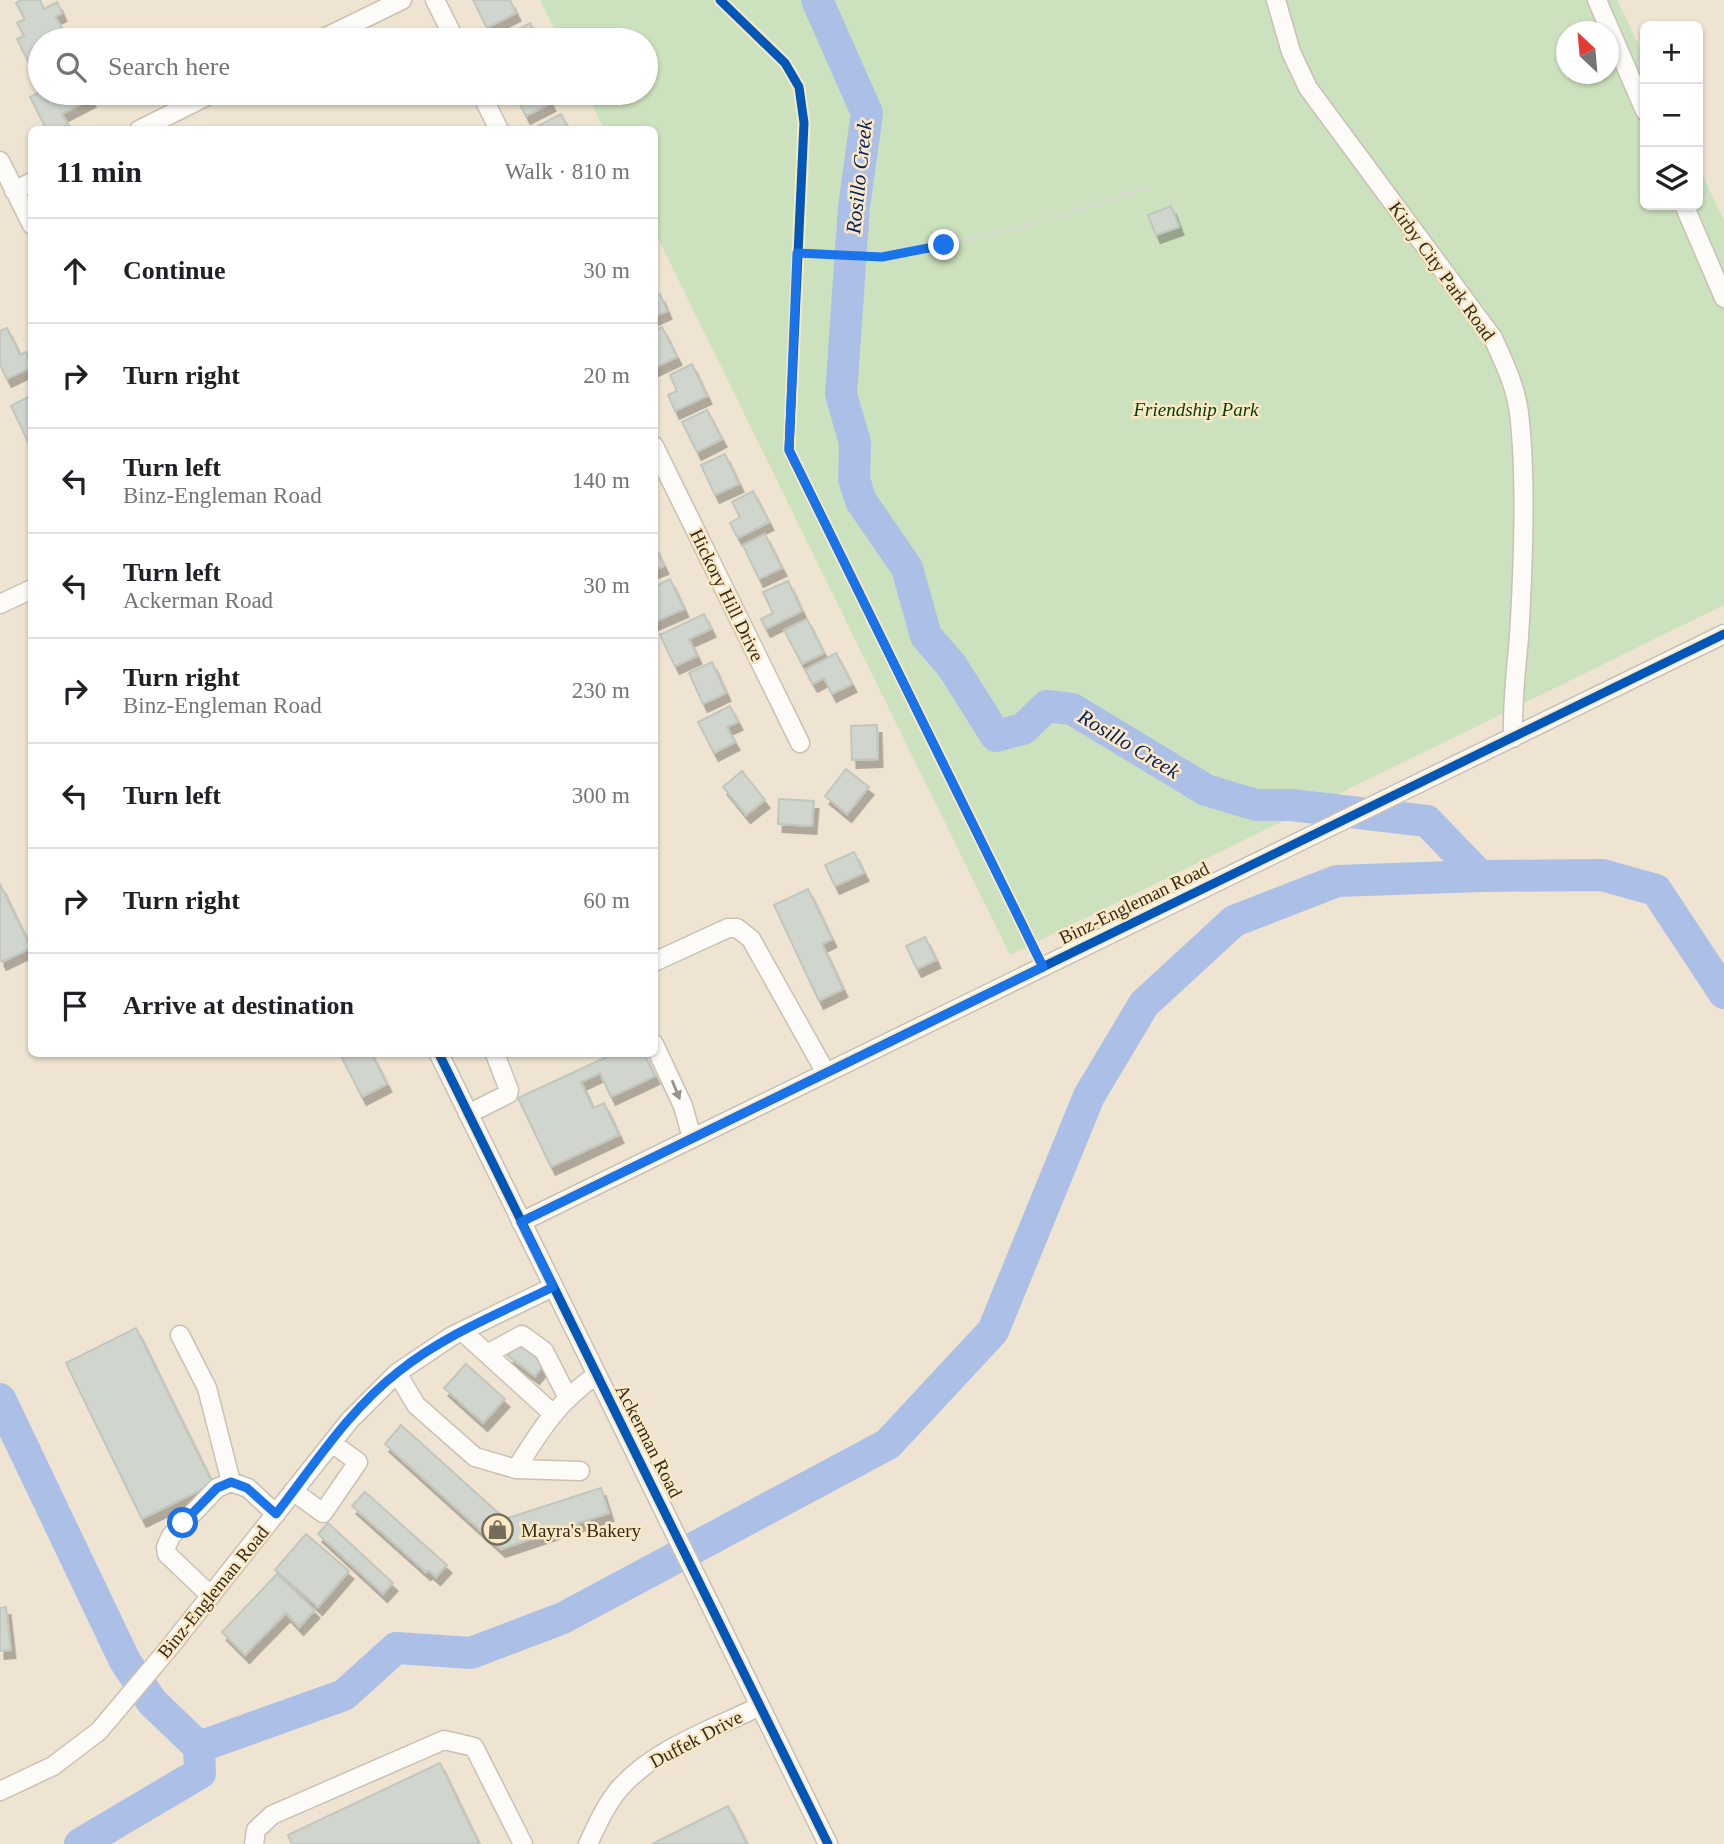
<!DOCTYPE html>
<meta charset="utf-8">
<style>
:root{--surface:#fff;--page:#f2f2f2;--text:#202124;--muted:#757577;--line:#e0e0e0}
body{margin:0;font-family:Georgia,serif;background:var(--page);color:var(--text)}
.controls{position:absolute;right:21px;top:21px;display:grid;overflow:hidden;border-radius:10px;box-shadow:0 2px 5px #0004}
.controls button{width:63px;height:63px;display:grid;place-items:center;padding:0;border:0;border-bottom:2px solid var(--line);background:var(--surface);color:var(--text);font:35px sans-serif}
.compass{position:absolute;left:1556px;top:21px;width:63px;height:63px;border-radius:50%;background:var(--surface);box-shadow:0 2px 5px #0004;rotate:334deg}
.stop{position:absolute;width:21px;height:21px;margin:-16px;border:5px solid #1a73e8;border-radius:50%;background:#fff}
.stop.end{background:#1a73e8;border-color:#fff;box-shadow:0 2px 7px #0008}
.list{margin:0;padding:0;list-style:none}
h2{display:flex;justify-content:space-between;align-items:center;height:91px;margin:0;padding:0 28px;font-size:30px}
h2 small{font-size:23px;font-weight:400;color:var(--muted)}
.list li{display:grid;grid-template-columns:46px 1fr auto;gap:21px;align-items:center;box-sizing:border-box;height:105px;padding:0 28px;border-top:2px solid var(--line)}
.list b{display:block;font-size:26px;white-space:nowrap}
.list p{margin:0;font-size:23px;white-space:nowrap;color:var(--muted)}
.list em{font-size:23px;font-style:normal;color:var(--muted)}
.icon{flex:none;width:38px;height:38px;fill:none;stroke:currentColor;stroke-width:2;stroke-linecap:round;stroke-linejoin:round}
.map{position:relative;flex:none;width:1724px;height:1844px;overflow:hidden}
.search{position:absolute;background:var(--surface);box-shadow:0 2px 5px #0004;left:28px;top:28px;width:630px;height:77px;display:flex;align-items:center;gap:18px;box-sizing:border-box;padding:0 24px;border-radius:38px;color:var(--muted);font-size:26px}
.panel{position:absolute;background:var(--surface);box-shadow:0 2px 5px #0004;left:28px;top:126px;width:630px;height:931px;border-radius:10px}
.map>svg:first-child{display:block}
.green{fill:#cce1bd;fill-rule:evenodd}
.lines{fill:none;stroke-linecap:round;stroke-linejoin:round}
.river{stroke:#acc0e7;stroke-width:32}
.building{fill:#d0d5cd;stroke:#c1c6be;stroke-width:2;filter:url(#shadow)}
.minor-casing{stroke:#c9c1b3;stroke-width:21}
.path{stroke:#dad7d2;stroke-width:3.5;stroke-dasharray:5 3.5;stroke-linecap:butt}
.minor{stroke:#fcfbf8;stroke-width:18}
.cycleway-casing{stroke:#fbe8c4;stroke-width:13}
.cycleway{stroke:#0057b8;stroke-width:9}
.oneway{fill:#98948b}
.route{stroke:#1a73e8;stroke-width:9}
.labels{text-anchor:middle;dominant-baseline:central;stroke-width:5;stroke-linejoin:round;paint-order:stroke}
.street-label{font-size:19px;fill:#332c1e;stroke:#fbe8c4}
.park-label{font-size:19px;font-style:italic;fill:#054006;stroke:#fbe8c4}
.poi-label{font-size:19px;fill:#332c1e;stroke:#fbe8c4;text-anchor:start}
.water-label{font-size:21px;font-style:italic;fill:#032168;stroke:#fbe8c4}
</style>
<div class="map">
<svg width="1724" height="1844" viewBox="0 0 1724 1844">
<defs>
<filter id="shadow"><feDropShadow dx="4.5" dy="8" stdDeviation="0" flood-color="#0004"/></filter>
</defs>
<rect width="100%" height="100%" fill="#eee4d1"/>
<!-- green -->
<path class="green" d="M540,0H1617L1645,58V205H1698V166L1724,220V605L1010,955L655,232L654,130L604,129L586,93H646V40H560ZM1566,32H1608V74H1566Z"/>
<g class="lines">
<!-- river -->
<path class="river" d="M817,0L867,113L854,207L841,394L855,443L854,479L861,501L907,568L926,636L952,666L996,736L1023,729L1047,706L1072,709L1206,790L1256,805H1291L1427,821L1480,876L1602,875L1656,890L1724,993
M0,1399L125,1661L152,1702L199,1747L344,1695L396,1648L471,1653L563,1618L888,1444L993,1331L1089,1096L1144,1004L1234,921L1337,881L1480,876
M80,1844L200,1773L199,1747"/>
</g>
<!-- building -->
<path class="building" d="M22,0H40L44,9L57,2L62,13L55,17L62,28L57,31L62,40H40V55L28,61L17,39L24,36L17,23L25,19L16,3Z
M473,0H510L516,13L487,28Z
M530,23L534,31L528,34L531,40H505L503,37Z
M395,30L400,40H379L378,38Z
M40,92L88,93L91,99L62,114L68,124L57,130H47L30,97Z
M514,93H554L547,96L551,103L526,116Z
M561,114L569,130H537L536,127Z
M1171,206L1179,227L1156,235L1148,215Z
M660,294L667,311L654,317V296Z
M662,327L677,357L654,368V331Z
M7,328L20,355L26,352L32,367L7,379L0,365V331Z
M692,364L707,396L675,411L668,395L677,391L670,375Z
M32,395V448H31L11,406Z
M707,410L722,439L697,452L682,422Z
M725,454L739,484L715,495L701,465Z
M753,491L769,522L738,538L730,523L740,517L732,502Z
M765,534L782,568L759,579L743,545Z
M654,545L664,566L654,570Z
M670,579L684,609L654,622V587Z
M788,581L802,611L766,629L761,619L773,613L763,592Z
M704,614L711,629L689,639L697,656L675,666L660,635Z
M807,619L824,653L802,664L784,630Z
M836,653L852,684L832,694L824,678L813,684L805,670Z
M712,662L726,693L703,704L689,673Z
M730,706L738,722L727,727L735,742L714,753L698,722Z
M877,725L878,759L852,760L851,726Z
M846,769L869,787L847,814L825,796Z
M742,771L765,800L746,815L723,787Z
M779,799L814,801L812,826L778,824Z
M854,852L864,873L835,886L825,865Z
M0,884L31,948L2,962L0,958Z
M808,889L832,939L822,944L843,989L819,1001L774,905Z
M925,937L936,960L917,969L906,946Z
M340,1054H372L387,1084L362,1097Z
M613,1054H632L634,1057L644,1054L655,1076L611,1097L600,1073L581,1082L593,1108L604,1103L619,1135L551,1167L518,1098Z
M136,1328L213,1484L142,1519L66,1363Z
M520,1341L546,1362L535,1376L508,1356Z
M466,1364L505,1399L483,1423L444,1388Z
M401,1425L505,1519L601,1488L609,1513L501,1549L385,1444Z
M365,1492L447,1565L436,1577L428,1570L426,1572L352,1506Z
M328,1523L393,1583L383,1594L318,1534Z
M306,1534L349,1571L318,1607L275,1570Z
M277,1574L315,1610L299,1627L286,1613L245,1655L222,1632Z
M6,1607L11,1650L0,1651V1608Z
M440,1763L479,1844H292L288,1835Z
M728,1806L747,1844H652Z"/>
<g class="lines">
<defs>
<path id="minor" d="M435,0L455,40
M1276,0L1291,52L1308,88L1493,338C1504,362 1516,387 1519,413C1527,479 1523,571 1519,637C1516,671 1512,703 1513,738
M1597,0L1645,111
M320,40L402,0
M481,93L499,130
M139,130L213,93
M0,161L32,225
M14,191L32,182
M1684,205L1724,298
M654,446L800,743
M0,604L32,589
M654,962L728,928H737L751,939L826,1073
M654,1044L683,1106L692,1138
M439,1054L828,1844
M468,1114L508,1094L509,1090L495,1054
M521,1222L1724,634
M462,1331L552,1413
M180,1335L207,1388L231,1482
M487,1354L522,1335L544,1351L567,1396
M397,1373L416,1405L475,1457L516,1469C542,1428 556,1404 596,1375
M516,1469L580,1471
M293,1491L323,1513L358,1462L332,1443
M211,1596L167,1554L166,1547L171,1536L217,1488L231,1482L248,1488L276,1514
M0,1791L53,1766L99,1731L169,1648L350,1420L397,1373L452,1336L553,1287
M254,1844L256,1830L272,1815L444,1740L474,1747L523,1844
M588,1844C597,1825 606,1804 620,1788C655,1748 714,1729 760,1706"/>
</defs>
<!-- minor casing -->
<use href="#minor" class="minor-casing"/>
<!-- path -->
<path class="path" d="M797,253L882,257L1007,231L1154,186"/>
<!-- minor -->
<use href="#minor" class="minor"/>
<defs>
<path id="cycleway" d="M720,0L785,63L799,87L804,123L789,450L1043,967
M439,1054L828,1844
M521,1222L1724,634"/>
</defs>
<!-- cycleway casing -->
<use href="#cycleway" class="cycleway-casing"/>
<!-- cycleway -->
<use href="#cycleway" class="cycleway"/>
</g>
<!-- one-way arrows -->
<defs><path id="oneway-solid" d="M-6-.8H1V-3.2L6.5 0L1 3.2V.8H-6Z" transform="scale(1.75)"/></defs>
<use class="oneway" href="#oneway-solid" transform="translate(676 1090) rotate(68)"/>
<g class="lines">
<!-- route -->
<path class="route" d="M183,1523L217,1488L231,1482L247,1488L276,1514C314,1465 349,1410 398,1372C444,1335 500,1313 553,1287L521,1222L1043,967L789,450L797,253L882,257L944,245"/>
</g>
<!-- icons -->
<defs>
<symbol id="shop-ring" viewBox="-11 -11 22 22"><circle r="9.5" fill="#fbe8c4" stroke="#746c5d" stroke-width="1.5"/><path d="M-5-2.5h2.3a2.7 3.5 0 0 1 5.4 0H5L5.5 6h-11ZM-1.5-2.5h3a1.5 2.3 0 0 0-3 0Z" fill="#746c5d"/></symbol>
</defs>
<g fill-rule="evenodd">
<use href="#shop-ring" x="480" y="1512" width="35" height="35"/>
</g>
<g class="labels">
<!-- street labels -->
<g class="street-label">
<text transform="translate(1442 271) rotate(54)">Kirby City Park Road</text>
<text transform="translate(727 595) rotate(64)">Hickory Hill Drive</text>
<text transform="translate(1134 903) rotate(-26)">Binz-Engleman Road</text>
<text transform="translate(649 1441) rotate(63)">Ackerman Road</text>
<text transform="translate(213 1592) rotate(-51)">Binz-Engleman Road</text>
<text transform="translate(696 1739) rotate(-28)">Duffek Drive</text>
</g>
<!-- park labels -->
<g class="park-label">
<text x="1196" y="409">Friendship Park</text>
</g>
<!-- poi labels -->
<g class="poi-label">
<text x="521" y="1530">Mayra's Bakery</text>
</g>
<!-- water labels -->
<g class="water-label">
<text transform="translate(859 177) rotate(-84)">Rosillo Creek</text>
<text transform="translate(1129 744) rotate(31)">Rosillo Creek</text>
</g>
</g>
</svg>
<div class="controls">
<button>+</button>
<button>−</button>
<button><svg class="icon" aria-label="layers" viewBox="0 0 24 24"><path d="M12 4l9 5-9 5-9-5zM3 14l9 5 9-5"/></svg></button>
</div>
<svg class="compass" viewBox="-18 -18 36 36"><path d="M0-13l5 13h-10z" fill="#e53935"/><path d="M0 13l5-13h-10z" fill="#757577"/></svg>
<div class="stop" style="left:183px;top:1523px"></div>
<div class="stop end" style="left:944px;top:245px"></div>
<div class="search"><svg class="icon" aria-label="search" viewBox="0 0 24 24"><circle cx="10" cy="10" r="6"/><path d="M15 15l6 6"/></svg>Search here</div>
<section class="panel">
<h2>11 min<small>Walk · 810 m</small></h2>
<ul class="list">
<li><svg class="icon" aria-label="ahead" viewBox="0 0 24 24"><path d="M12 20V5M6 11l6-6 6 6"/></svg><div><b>Continue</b></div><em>30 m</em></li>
<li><svg class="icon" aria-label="right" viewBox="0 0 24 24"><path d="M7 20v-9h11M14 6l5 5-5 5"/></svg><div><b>Turn right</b></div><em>20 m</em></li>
<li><svg class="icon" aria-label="left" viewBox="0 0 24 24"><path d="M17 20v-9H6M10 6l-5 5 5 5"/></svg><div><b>Turn left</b><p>Binz-Engleman Road</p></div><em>140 m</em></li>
<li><svg class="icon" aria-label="left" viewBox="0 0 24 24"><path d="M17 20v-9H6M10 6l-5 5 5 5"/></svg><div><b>Turn left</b><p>Ackerman Road</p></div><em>30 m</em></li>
<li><svg class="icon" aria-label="right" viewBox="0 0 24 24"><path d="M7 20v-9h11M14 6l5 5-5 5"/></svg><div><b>Turn right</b><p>Binz-Engleman Road</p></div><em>230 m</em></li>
<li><svg class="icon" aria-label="left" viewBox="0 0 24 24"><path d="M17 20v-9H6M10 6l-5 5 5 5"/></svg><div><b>Turn left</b></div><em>300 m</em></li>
<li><svg class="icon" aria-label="right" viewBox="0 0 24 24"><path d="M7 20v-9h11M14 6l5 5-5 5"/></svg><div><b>Turn right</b></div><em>60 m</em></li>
<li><svg class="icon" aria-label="arrive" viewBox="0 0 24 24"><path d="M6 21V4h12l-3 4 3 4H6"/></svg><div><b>Arrive at destination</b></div></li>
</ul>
</section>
</div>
